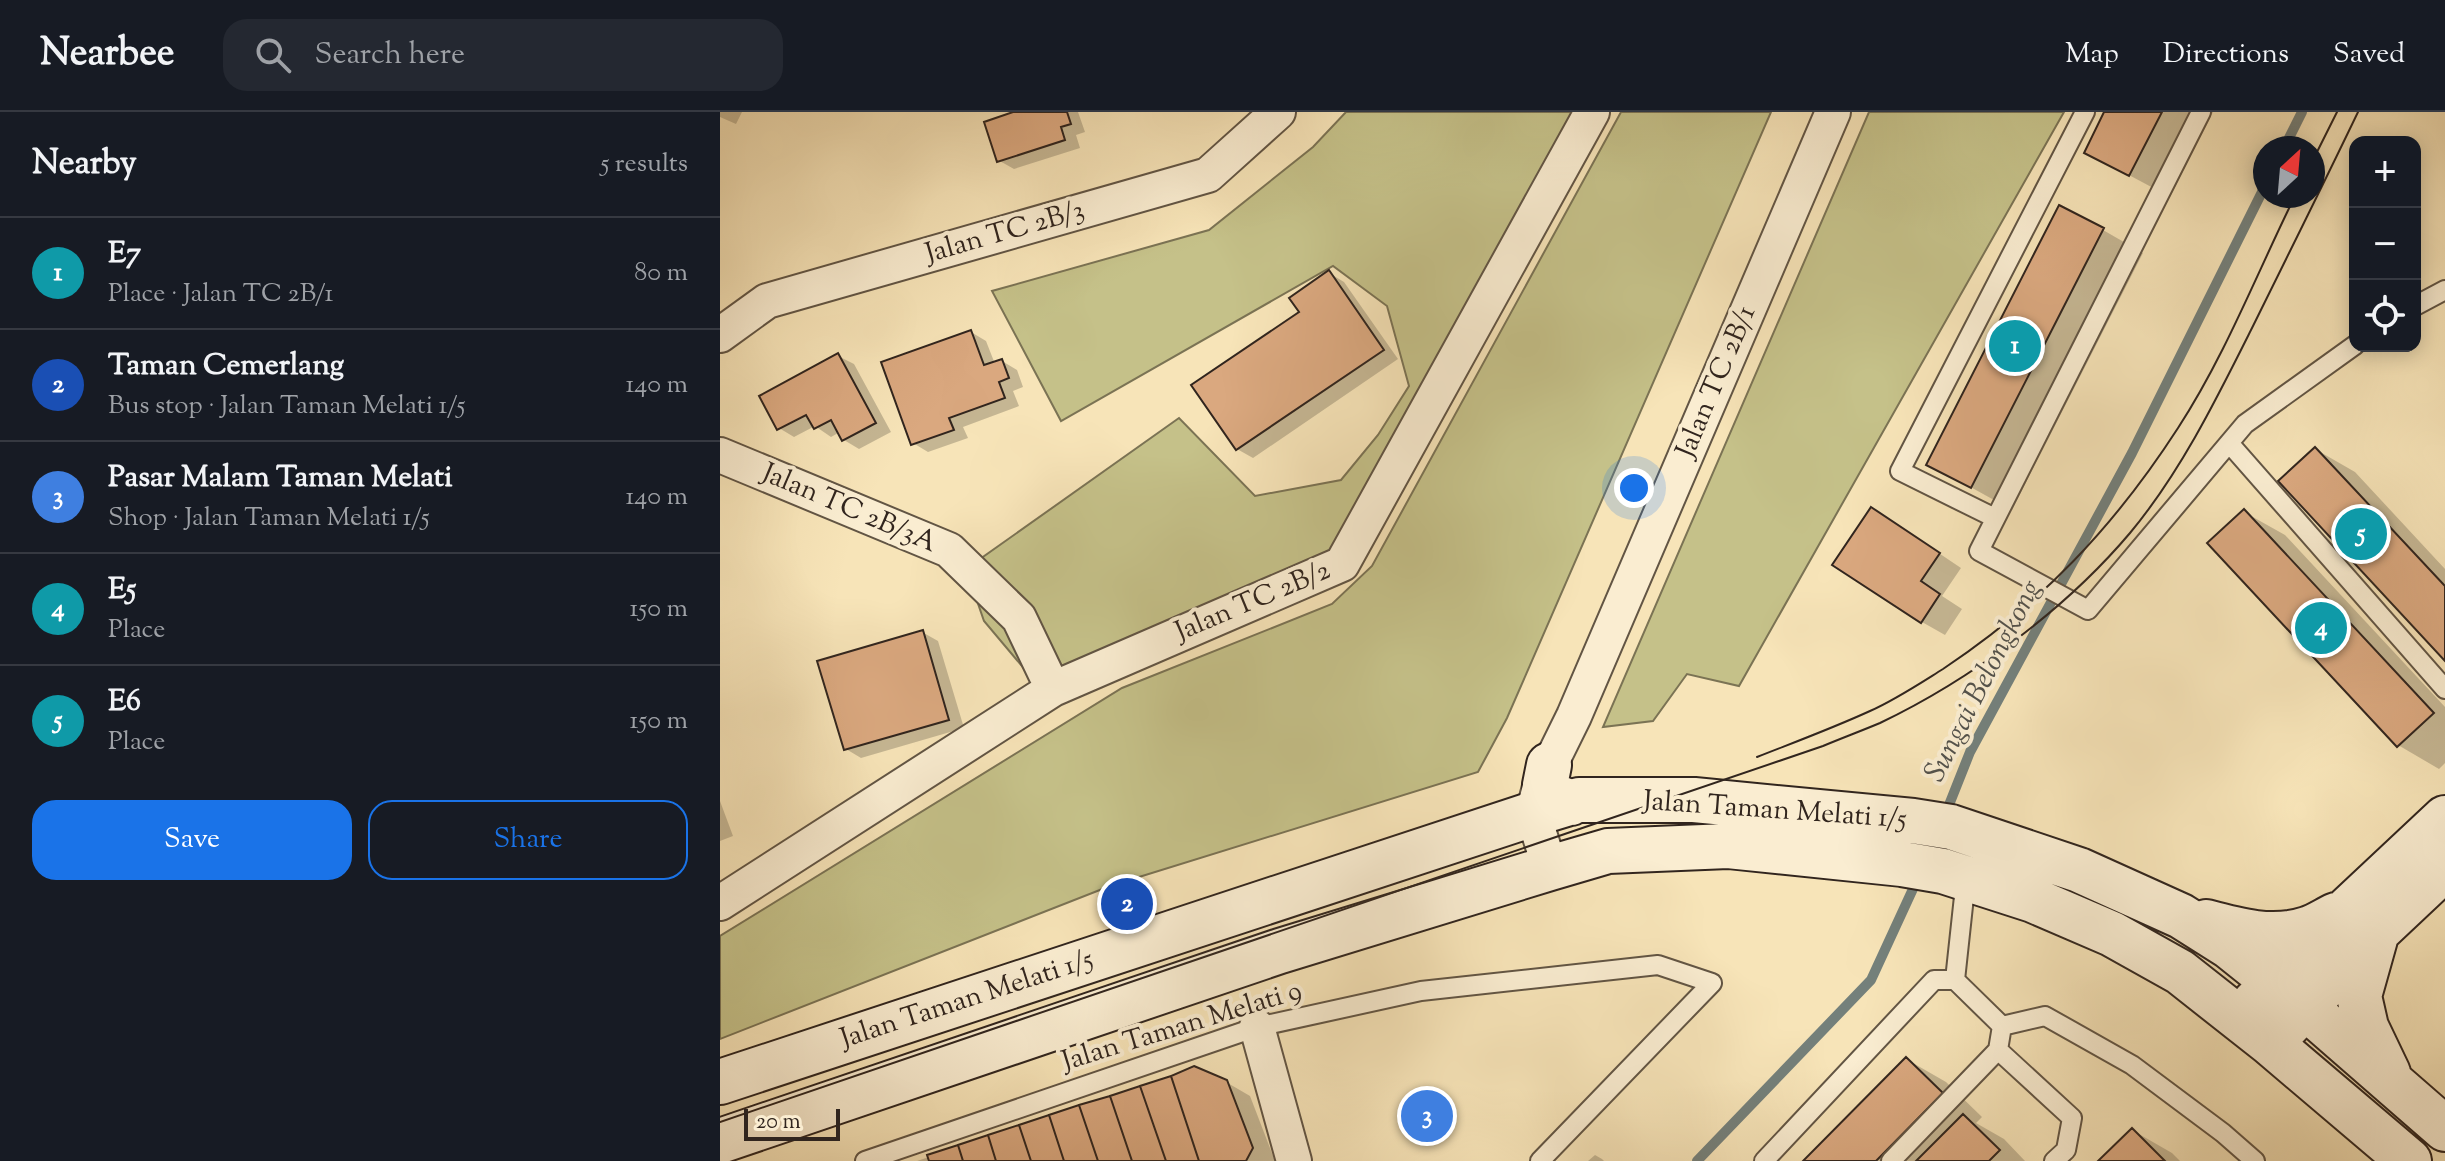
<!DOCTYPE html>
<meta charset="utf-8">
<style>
:root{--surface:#171b24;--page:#242831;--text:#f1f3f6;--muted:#9ea1a6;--line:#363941;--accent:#1a73e8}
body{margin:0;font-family:"Sorts Mill Goudy",serif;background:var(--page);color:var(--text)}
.controls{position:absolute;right:24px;top:24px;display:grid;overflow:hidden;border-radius:16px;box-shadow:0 4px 20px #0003}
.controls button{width:72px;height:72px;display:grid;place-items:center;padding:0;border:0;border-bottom:2px solid var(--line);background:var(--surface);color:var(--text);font:40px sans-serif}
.compass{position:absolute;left:1533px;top:24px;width:72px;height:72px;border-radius:50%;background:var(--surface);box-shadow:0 4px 20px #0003;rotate:26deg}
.scale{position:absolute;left:24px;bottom:20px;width:96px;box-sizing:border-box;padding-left:8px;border:4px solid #31251e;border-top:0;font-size:22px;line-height:28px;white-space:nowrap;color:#31251e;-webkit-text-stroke:6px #faedd1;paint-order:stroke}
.you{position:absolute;left:914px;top:376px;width:28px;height:28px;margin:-20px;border:6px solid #fff;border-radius:50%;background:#1a73e8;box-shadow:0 0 0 12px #1a73e833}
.badge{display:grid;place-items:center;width:52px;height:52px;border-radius:50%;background:var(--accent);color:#fff;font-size:26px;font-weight:700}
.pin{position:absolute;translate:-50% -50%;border:4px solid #fff;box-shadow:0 2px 8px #0006}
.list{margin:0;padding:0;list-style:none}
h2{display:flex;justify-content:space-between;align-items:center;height:104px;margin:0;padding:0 32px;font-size:34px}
h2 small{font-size:26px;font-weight:400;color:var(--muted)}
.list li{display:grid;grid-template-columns:52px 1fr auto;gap:24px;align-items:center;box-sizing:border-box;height:112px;padding:0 32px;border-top:2px solid var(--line)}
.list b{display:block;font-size:30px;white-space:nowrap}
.list p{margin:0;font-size:26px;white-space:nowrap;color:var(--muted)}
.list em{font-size:26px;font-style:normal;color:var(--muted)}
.actions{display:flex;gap:16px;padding:24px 32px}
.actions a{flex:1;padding:18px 0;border:2px solid var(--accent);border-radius:24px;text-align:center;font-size:28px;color:var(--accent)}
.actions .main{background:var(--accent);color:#fff}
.icon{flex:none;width:44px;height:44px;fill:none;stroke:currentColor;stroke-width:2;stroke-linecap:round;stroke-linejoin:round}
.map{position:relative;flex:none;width:1725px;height:1049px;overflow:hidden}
header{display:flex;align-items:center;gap:48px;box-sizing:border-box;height:112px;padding:0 40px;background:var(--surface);border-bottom:2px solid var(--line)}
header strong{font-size:38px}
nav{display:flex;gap:44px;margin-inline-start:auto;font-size:28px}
.search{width:560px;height:72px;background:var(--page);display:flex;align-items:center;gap:20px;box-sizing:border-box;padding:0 28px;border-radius:24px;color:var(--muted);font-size:30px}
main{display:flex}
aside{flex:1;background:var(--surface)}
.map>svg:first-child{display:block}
.green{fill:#c5c189;stroke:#7b7354;stroke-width:2}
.shadow{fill:#0003}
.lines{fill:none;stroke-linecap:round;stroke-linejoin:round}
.stream{stroke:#74807b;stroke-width:10}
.building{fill:#daa87f;stroke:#31251e;stroke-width:2}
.lane-casing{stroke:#625544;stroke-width:22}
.street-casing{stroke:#625544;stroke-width:38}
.secondary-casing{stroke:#31251e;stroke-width:48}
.lane{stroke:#faedd1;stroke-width:18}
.street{stroke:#faedd1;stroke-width:34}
.secondary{stroke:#faedd1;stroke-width:44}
.tram{stroke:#31251e;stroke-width:2}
.labels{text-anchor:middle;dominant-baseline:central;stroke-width:8;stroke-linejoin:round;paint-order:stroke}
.street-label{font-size:28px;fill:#31251e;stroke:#faedd1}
.water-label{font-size:30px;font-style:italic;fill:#53524c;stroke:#faedd1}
</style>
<header>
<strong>Nearbee</strong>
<div class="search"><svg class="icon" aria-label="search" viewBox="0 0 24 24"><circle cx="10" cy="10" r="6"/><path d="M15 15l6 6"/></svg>Search here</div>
<nav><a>Map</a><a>Directions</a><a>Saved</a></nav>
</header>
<main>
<aside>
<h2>Nearby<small>5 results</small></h2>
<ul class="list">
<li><span class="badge" style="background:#0f9aa8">1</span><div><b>E7</b><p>Place · Jalan TC 2B/1</p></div><em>80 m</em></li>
<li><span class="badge" style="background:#1a4fb4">2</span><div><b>Taman Cemerlang</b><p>Bus stop · Jalan Taman Melati 1/5</p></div><em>140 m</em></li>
<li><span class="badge" style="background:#3f7fe0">3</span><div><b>Pasar Malam Taman Melati</b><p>Shop · Jalan Taman Melati 1/5</p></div><em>140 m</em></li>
<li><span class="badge" style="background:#0f9aa8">4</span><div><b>E5</b><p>Place</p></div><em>150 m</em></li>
<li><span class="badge" style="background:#0f9aa8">5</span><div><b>E6</b><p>Place</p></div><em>150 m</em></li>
</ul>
<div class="actions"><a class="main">Save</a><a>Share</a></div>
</aside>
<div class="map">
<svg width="1725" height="1049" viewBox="0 0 1725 1049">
<rect width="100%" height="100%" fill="#f7e4b8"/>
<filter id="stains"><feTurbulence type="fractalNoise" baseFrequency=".0025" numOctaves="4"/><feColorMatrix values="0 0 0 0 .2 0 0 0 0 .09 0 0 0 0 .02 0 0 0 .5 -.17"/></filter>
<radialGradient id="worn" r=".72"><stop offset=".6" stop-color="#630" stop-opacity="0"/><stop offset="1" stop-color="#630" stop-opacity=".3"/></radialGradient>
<!-- green -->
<path class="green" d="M626,0H863L594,470L328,585L264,509L246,457L459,306L535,384L621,368L658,323L689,274L667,194L613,154L341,309L272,179L489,118L593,35Z
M901,0H1051L787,606L758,660L390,774L0,927V824L402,576L612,492L652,454Z
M1149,0H1344L1019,574L967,562L933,609L883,615Z"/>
<!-- shadow -->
<path class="shadow" d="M0,0H22L16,12L0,5Z
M297,0H358L365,20L356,23L360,36L294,57L278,48Z
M1387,0H1493L1450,85L1366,40Z
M1383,118L1423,141L1292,398L1209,352Z
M609,161L624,170L678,247L533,346L517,337L581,201Z
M251,220L266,229L275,252L282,249L297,258L303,275L293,279L299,294L243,315L248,326L208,340L193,331Z
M118,244L134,252L171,320L139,337L124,328L120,320L111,325L95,314L74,325L59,316Z
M1595,337L1635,360L1725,457V546Z
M1524,400L1565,423L1725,595V651L1719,657L1678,633Z
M1174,411L1241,456L1222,484L1242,497L1225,523L1202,510Z
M202,520L218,529L244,616L141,646L126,637Z
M0,689L13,724L0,729Z
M1186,947L1226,970L1262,1005L1256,1011L1284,1027L1305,1049H1085Z
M451,965L506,970L530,984L555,1049H197Z
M1412,1018L1452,1041L1460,1049H1381Z
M875,1043L882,1047L884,1049H868Z"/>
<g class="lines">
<!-- stream -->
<path class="stream" d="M1564,36L1582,0
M1225,703L1250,640L1412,341L1545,74
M977,1049L1151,868L1198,766"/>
</g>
<!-- building -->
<path class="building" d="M293,0H347L351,12L341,15L345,28L277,50L264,10Z
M1384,0H1442L1409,64L1364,41Z
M1339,93L1384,116L1251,376L1206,353Z
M609,158L664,238L516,338L471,273L579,200L569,186Z
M251,218L264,253L282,247L289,266L279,270L285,286L229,306L234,318L191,333L161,250Z
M118,241L156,311L122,329L111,308L94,317L86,303L57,318L39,284Z
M1595,335L1725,474V549L1558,369Z
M1151,395L1220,441L1201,469L1220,482L1201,511L1112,453Z
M1524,397L1714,601L1677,635L1487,431Z
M203,518L229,608L124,638L97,549Z
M1186,945L1223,981L1156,1049H1083Z
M474,954L507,968L533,1036L526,1049H479L451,964Z
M451,964L479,1049H446L420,974Z
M420,974L446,1049H412L390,984Z
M390,984L412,1049H378L359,993Z
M359,993L378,1049H344L329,1003Z
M1243,1002L1280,1038L1269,1049H1196Z
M329,1003L344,1049H311L299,1013Z
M299,1013L311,1049H276L268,1023Z
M1412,1016L1445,1049H1378Z
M268,1023L276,1049H243L238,1033Z
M238,1033L243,1049H209L207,1043Z"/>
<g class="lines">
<defs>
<path id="lane" d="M1481,0L1259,439L1368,498L1525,312L1635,233
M1695,194L1725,178
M1509,331L1725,577
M1275,406L1180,359L1365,0
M1246,766L1235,868L1282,914L1278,938L1352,1006L1346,1038L1334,1049
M1282,914L1325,904L1412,953L1503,1021L1535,1049
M145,1049L537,915L701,879L938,853L992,871L820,1049
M1044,1049L1214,868H1235
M1171,1049L1278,938"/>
<path id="street" d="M0,223L47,189L488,63L558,0
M0,343L229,438L299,506L333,577
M830,756L813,702L821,671L854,604L1113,0
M0,791L333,577L622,452L872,0
M537,915L574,1049"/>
<path id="secondary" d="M829,653L825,673L830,682L851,691
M1486,810C1519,819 1553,828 1587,817C1597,814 1607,807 1616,803
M1655,827L1639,884L1646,915L1668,961
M1534,891L1629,796L1725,706
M1566,915L1657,820L1725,756
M0,970L813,702L859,688H974L1193,709L1231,715L1359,758L1461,804L1510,835L1585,895L1725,1017
M0,1029L560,839L830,756L888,739L1008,734L1182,752L1223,759L1313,788L1392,822L1460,860L1550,931L1689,1049"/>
</defs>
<!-- lane casing -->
<use href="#lane" class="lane-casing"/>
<!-- street casing -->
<use href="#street" class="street-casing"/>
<!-- secondary casing -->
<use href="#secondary" class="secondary-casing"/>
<!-- lane -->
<use href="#lane" class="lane"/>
<!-- street -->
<use href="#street" class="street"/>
<!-- secondary -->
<use href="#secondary" class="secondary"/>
<!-- tram -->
<path class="tram" d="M1593,48L1617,0
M1037,645C1075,630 1113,616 1150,599C1175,588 1199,572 1223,557C1321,492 1394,415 1458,316C1505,244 1537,161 1575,84
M0,1010L1103,634C1122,626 1141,619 1160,611C1250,568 1345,498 1410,421C1460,361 1496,288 1531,218C1567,145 1603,73 1638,0"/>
</g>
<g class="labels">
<!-- street labels -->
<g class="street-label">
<text transform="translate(285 121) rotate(-16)">Jalan TC 2B/3</text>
<text transform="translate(997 270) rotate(-67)">Jalan TC 2B/1</text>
<text transform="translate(129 397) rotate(23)">Jalan TC 2B/3A</text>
<text transform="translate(533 490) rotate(-23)">Jalan TC 2B/2</text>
<text transform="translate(1055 699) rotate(4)">Jalan Taman Melati 1/5</text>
<text transform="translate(247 888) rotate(-18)">Jalan Taman Melati 1/5</text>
<text transform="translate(462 915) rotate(-17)">Jalan Taman Melati 9</text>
</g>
<!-- water labels -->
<g class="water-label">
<text transform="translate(1264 569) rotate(-63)">Sungai Belongkong</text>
</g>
</g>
<rect width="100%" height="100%" filter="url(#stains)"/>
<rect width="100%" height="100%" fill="url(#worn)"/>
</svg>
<div class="controls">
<button>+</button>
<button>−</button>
<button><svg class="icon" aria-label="locate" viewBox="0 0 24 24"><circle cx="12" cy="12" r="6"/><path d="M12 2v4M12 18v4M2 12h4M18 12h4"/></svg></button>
</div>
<svg class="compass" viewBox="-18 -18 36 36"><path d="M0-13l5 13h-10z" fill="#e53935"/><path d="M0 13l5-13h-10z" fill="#9ea1a6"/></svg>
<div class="scale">20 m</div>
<div class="you"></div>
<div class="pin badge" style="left:1295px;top:234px;background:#0f9aa8">1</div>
<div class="pin badge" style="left:407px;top:792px;background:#1a4fb4">2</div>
<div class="pin badge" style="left:707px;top:1004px;background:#3f7fe0">3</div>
<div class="pin badge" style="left:1601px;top:516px;background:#0f9aa8">4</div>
<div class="pin badge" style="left:1641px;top:422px;background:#0f9aa8">5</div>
</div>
</main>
